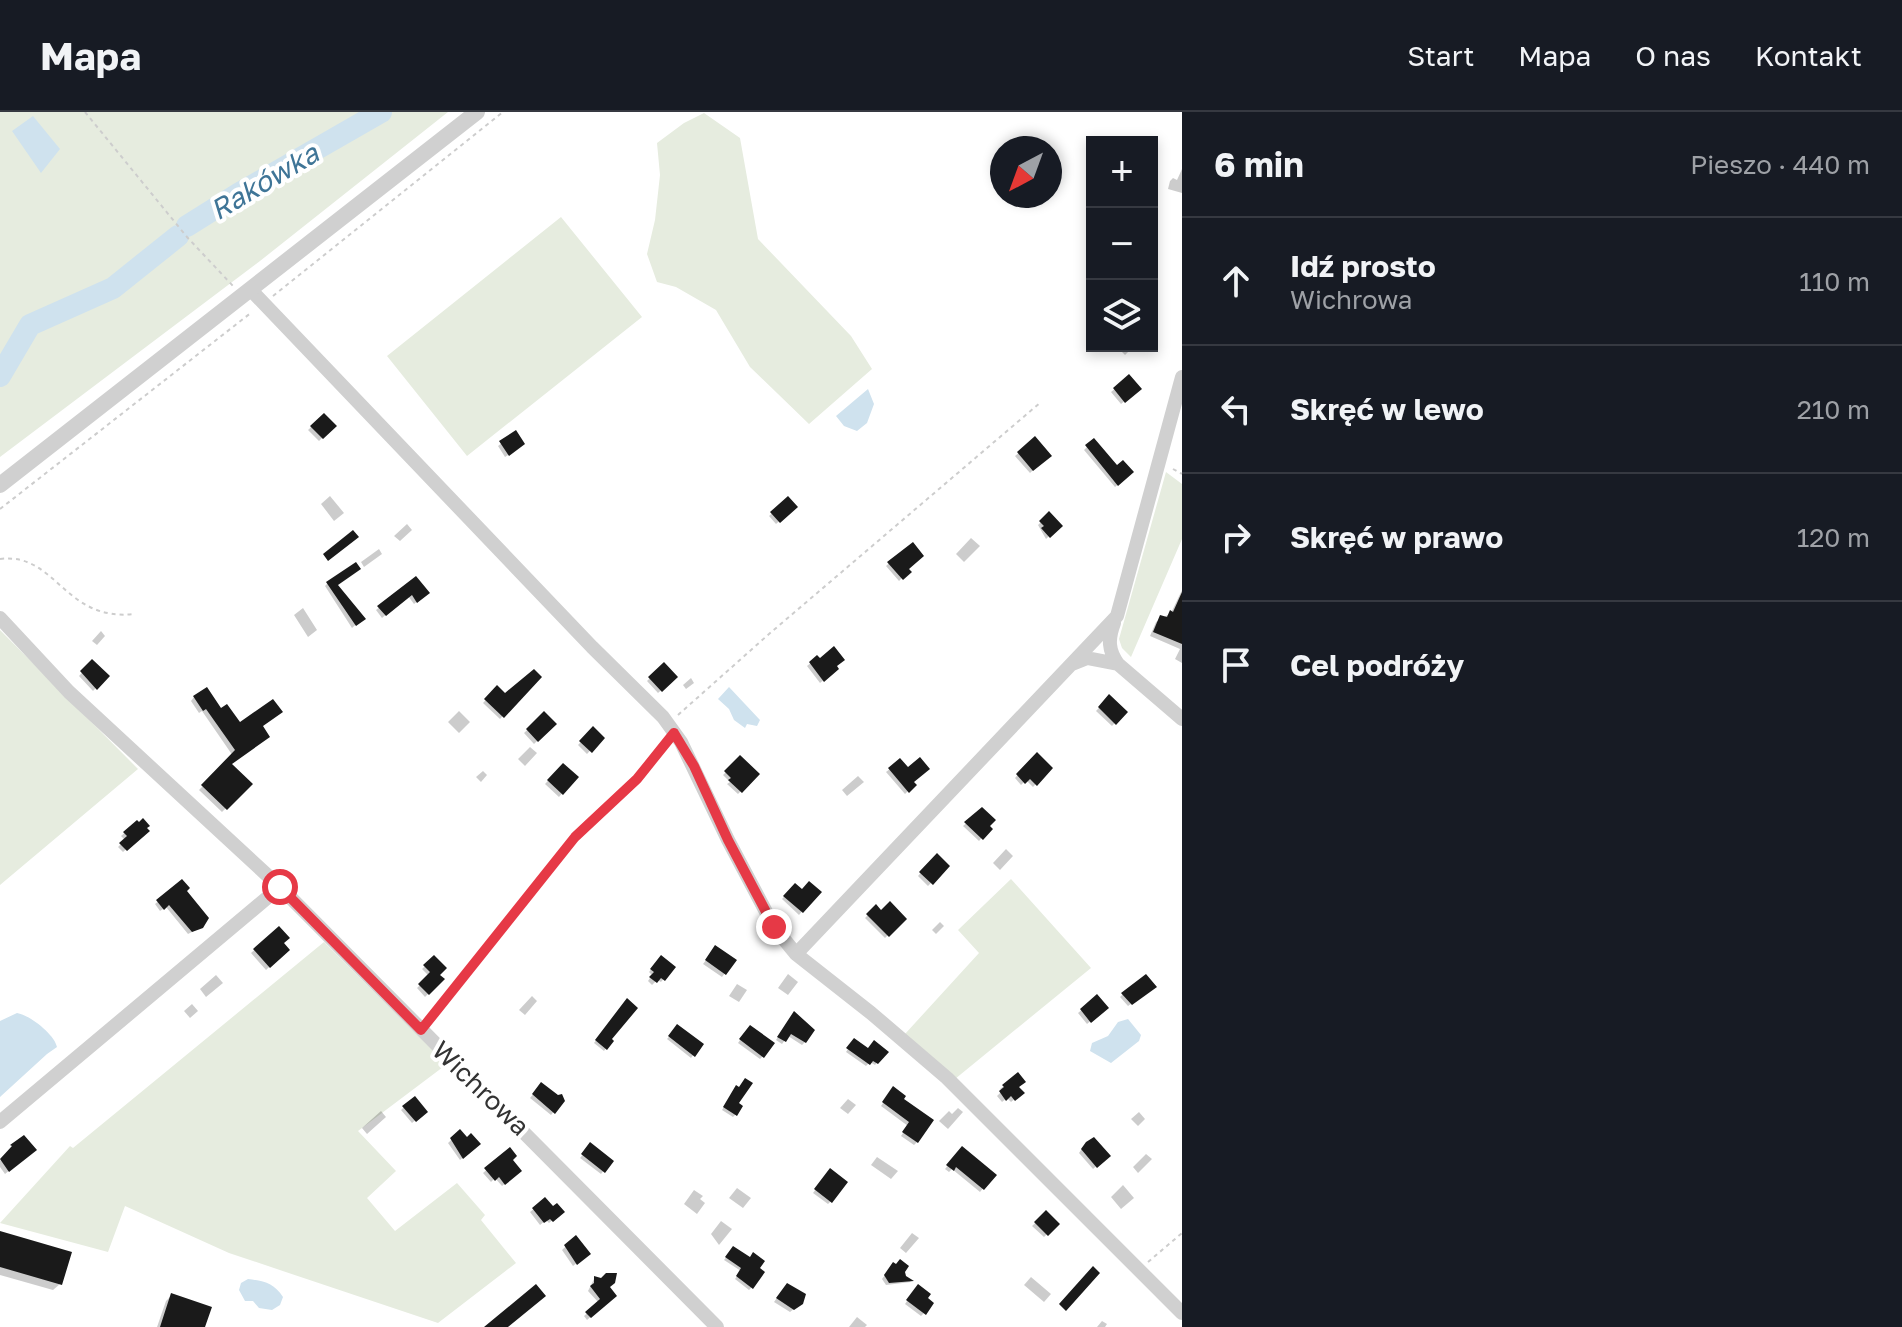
<!DOCTYPE html>
<html lang="pl">
<meta charset="utf-8">
<style>
:root{--surface:#171b24;--page:#20242c;--text:#f1f3f6;--muted:#9ea1a6;--line:#363941}
body{margin:0;font-family:"Golos Text",sans-serif;background:var(--page);color:var(--text)}
.controls{position:absolute;right:24px;top:24px;display:grid;overflow:hidden;border-radius:0px;box-shadow:0 4px 12px #0003}
.controls button{width:72px;height:72px;display:grid;place-items:center;padding:0;border:0;border-bottom:2px solid var(--line);background:var(--surface);color:var(--text);font:40px sans-serif}
.compass{position:absolute;left:990px;top:24px;width:72px;height:72px;border-radius:50%;background:var(--surface);box-shadow:0 4px 12px #0003;rotate:221deg}
.stop{position:absolute;width:24px;height:24px;margin:-18px;border:6px solid #e63946;border-radius:50%;background:#fff}
.stop.end{background:#e63946;border-color:#fff;box-shadow:0 2px 8px #0008}
.list{margin:0;padding:0;list-style:none}
h2{display:flex;justify-content:space-between;align-items:center;height:104px;margin:0;padding:0 32px;font-size:34px}
h2 small{font-size:26px;font-weight:400;color:var(--muted)}
.list li{display:grid;grid-template-columns:52px 1fr auto;gap:24px;align-items:center;box-sizing:border-box;height:128px;padding:0 32px;border-top:2px solid var(--line)}
.list b{display:block;font-size:30px;white-space:nowrap}
.list p{margin:0;font-size:26px;white-space:nowrap;color:var(--muted)}
.list em{font-size:26px;font-style:normal;color:var(--muted)}
.icon{flex:none;width:44px;height:44px;fill:none;stroke:currentColor;stroke-width:2;stroke-linecap:round;stroke-linejoin:round}
.map{position:relative;flex:none;width:1182px;height:1215px;overflow:hidden}
header{display:flex;align-items:center;gap:48px;box-sizing:border-box;height:112px;padding:0 40px;background:var(--surface);border-bottom:2px solid var(--line)}
header strong{font-size:38px}
nav{display:flex;gap:44px;margin-inline-start:auto;font-size:28px}
main{display:flex}
aside{flex:1;background:var(--surface)}
.map>svg:first-child{display:block}
.green{fill:#e6ecdf}
.water{fill:#cfe2ee}
.shadow{fill:#0003}
.lines{fill:none;stroke-linecap:round;stroke-linejoin:round}
.river{stroke:#cfe2ee;stroke-width:22}
.building{fill:#1a1a1a}
.path{stroke:#cdcdcd;stroke-width:2;stroke-dasharray:4 4;stroke-linecap:butt}
.minor{stroke:#d0d0d0;stroke-width:14}
.tertiary{stroke:#d0d0d0;stroke-width:16}
.route{stroke:#e63946;stroke-width:10}
.labels{text-anchor:middle;dominant-baseline:central;stroke-width:8;stroke-linejoin:round;paint-order:stroke}
.street-label{font-size:26px;fill:#333;stroke:#fff}
.water-label{font-size:28px;font-style:italic;fill:#3f7597;stroke:#fff}
</style>
<header>
<strong>Mapa</strong>
<nav><a>Start</a><a>Mapa</a><a>O nas</a><a>Kontakt</a></nav>
</header>
<main>
<div class="map">
<svg width="1182" height="1215" viewBox="0 0 1182 1215">
<rect width="100%" height="100%" fill="#fff"/>
<!-- green -->
<path class="green" d="M0,0H448L260,149L0,345Z
M704,1L740,26L758,127L851,224L872,257L809,312L750,255L716,198L676,175L657,170L647,142L655,108L660,63L657,31L684,11Z
M561,105L642,205L467,344L387,244Z
M1166,360L1182,372V427L1131,545L1122,536L1119,527Z
M0,518L138,657L0,773Z
M1011,767L1091,856L955,967L905,922L979,841L958,818Z
M324,830L447,952L358,1019L396,1059L367,1086L395,1119L457,1071L485,1103L481,1108L516,1151L438,1211L229,1141L125,1094L108,1140L0,1111L70,1034L73,1036Z"/>
<!-- water -->
<path class="water" d="M33,4L60,37L41,61L12,19Z
M868,277L874,292L867,311L857,319L844,314L836,304Z
M729,575L760,608L757,614L747,612L745,616L734,608L729,597L718,587Z
M17,901C30,903 55,923 57,935L47,942L0,985V909Z
M1128,907L1141,923L1139,929L1111,951L1090,939L1092,931L1108,924L1118,910Z
M248,1167C264,1169 274,1171 283,1185L280,1193L272,1198L259,1196L253,1189H245L239,1178L241,1171Z"/>
<!-- shadow -->
<path class="shadow" d="M1182,57V81L1168,77L1170,69L1173,66L1177,68Z
M1126,234H1134L1125,243L1121,239Z
M1129,265L1139,277L1121,292L1111,280Z
M324,303L334,314L319,329L308,318Z
M515,321L520,335L505,345L498,334Z
M1035,327L1049,343L1030,361L1015,344Z
M1094,328L1117,356L1132,360L1115,375L1084,338Z
M330,384L344,401L334,409L321,392Z
M788,387L796,395L776,412L769,404Z
M1049,402L1060,414L1046,427L1038,413Z
M407,412L412,418L400,429L394,424Z
M971,426L980,434L964,450L956,442Z
M379,437L382,442L364,455L361,450Z
M896,445L909,459L899,469L886,454Z
M416,466L427,481L414,492L408,484L382,506L376,498Z
M327,472L336,473L363,506L352,516L325,474Z
M1182,478V551L1175,547L1180,537L1150,524L1156,510L1171,501Z
M303,496L317,518L308,525L294,503Z
M101,519L105,524L97,533L92,529Z
M817,546L837,557L820,571L807,554Z
M92,550L107,564L93,579L79,564Z
M664,553L676,565L658,581L647,569Z
M540,565L500,607L483,591L497,576L505,584Z
M691,566L694,571L686,577L683,573Z
M194,585L239,612L260,615L230,652L250,672L222,700L199,678L233,644L202,599L199,601L191,589Z
M1109,585L1125,600L1112,614L1096,599Z
M459,599L470,610L459,621L448,610Z
M544,602L554,612L534,632L524,621Z
M593,617L602,626L587,642L578,633Z
M530,635L537,641L525,654L518,647Z
M1037,643L1051,656L1033,675L1026,668L1021,673L1015,666Z
M740,646L757,663L738,682L727,672L730,670L723,663Z
M900,649L914,673L905,682L886,660Z
M563,653L576,665L559,685L545,672Z
M483,659L487,663L481,670L476,665Z
M858,664L864,670L847,684L842,678Z
M982,698L990,717L979,729L963,714Z
M137,710L147,718L123,740L118,735L125,728L121,724Z
M1006,737L1013,744L1000,758L993,751Z
M937,743L948,754L928,774L918,764Z
M182,770L200,816L188,822L166,795L160,799L155,792Z
M795,773L802,780H819L799,803L782,787Z
M876,795L881,801L904,807L885,826L865,806Z
M940,810L944,814L936,822L932,818Z
M279,816L281,832L287,838L266,858L251,841Z
M713,839L734,849L722,865L703,852Z
M434,846L437,863L442,868L425,885L417,876L429,864L422,857Z
M661,846L673,856L661,870L657,868L652,873L648,869L652,863L649,860Z
M788,862L798,870L788,883L778,876Z
M216,863L223,871L206,885L200,877Z
M737,872L747,878L739,890L729,884Z
M1152,877L1128,894L1120,885L1123,882Z
M532,884L537,889L525,903L519,898Z
M1097,885L1106,896L1087,912L1078,901Z
M627,889L609,927L611,929L604,939L594,931Z
M192,892L198,899L190,906L184,899Z
M792,904L805,930L802,933L788,924L782,932L776,928Z
M678,915L701,933L691,946L667,927Z
M747,918L763,944L760,947L738,931Z
M854,928L868,938L886,940L875,953L870,950L866,954L846,940Z
M1018,963L1017,975L1022,981L1011,990L1007,986L1002,990L997,984L1002,979L1000,977Z
M541,973L563,989L551,1003L530,986Z
M739,977L735,1003L733,1005L722,998L734,978Z
M891,980L901,988L917,1030L914,1033L901,1024L908,1014L881,994Z
M414,986L425,1000L412,1011L401,998Z
M848,987L856,993L848,1002L840,996Z
M958,996L963,1000L948,1017L939,1009L949,999L952,1002Z
M381,999L386,1005L367,1022L362,1016Z
M1139,1000L1145,1007L1138,1014L1131,1007Z
M460,1020L466,1028L478,1032L460,1048L448,1031Z
M24,1026L34,1038L5,1062L0,1055V1049L12,1034Z
M591,1033L611,1049L601,1062L580,1046Z
M1083,1035L1108,1044L1093,1057L1079,1041Z
M962,1037L994,1063L980,1080L952,1057L949,1060L945,1057Z
M509,1038L510,1048L519,1059L502,1074L495,1066L491,1070L483,1061Z
M1146,1042L1152,1047L1138,1061L1133,1055Z
M877,1045L898,1059L891,1067L871,1053Z
M827,1062L831,1089L828,1092L813,1081Z
M1123,1073L1134,1086L1121,1097L1111,1085Z
M737,1076L751,1086L743,1096L729,1086Z
M694,1078L703,1084L700,1087L705,1091L697,1102L684,1092Z
M545,1088L552,1097L562,1100L549,1111L546,1108L540,1113L530,1100Z
M1046,1101L1057,1112L1044,1125L1032,1114Z
M721,1109L732,1117L719,1133L711,1122Z
M0,1121L60,1172L53,1178L0,1163Z
M912,1121L919,1126L906,1141L900,1136Z
M575,1126L588,1142L573,1154L562,1138Z
M731,1139L750,1147L752,1175L749,1178L735,1167L741,1159L724,1148Z
M890,1156L903,1159L905,1165L911,1170L886,1173L882,1167Z
M1031,1165L1051,1182L1044,1190L1024,1173Z
M594,1167L615,1184L587,1208L584,1204L599,1191L588,1179Z
M784,1176L798,1194L790,1200L774,1190Z
M915,1178L924,1201L921,1204L905,1192Z
M172,1183L203,1215H157L166,1189Z
M857,1205L867,1213L865,1215H849Z
M1102,1209L1107,1212L1105,1215H1097Z"/>
<g class="lines">
<!-- river -->
<path class="river" d="M187,114L238,82L381,0
M0,264L30,213L113,176L178,124"/>
</g>
<!-- building -->
<path class="building" d="M1129,262L1142,277L1125,291L1113,276Z
M324,301L337,314L323,327L310,314Z
M516,318L525,332L509,344L499,329Z
M1035,324L1052,344L1033,359L1017,340Z
M1094,326L1117,353L1123,348L1134,360L1118,374L1085,333Z
M788,384L798,395L780,411L770,400Z
M1049,399L1063,414L1050,426L1041,416L1044,414L1039,409Z
M353,418L359,425L328,449L323,442Z
M913,430L924,444L909,457L912,460L903,468L887,450Z
M356,450L361,457L338,473L366,507L356,514L326,470Z
M416,464L430,481L417,491L412,483L386,504L377,494Z
M1182,480V532L1153,520L1160,503L1167,505L1170,498L1173,500Z
M834,534L845,548L837,554L839,557L824,570L809,550L817,543L820,546Z
M92,547L110,564L97,578L80,559Z
M664,550L678,565L662,580L648,565Z
M534,557L542,565L504,606L484,587L497,573L505,581Z
M207,575L221,596L227,592L240,610L273,587L283,600L263,614L270,625L232,652L253,672L227,698L201,673L235,638L206,597L203,599L193,584Z
M1109,582L1128,600L1116,613L1098,595Z
M544,599L557,612L538,630L526,617Z
M593,614L605,626L592,641L579,629Z
M1037,640L1053,656L1037,674L1030,667L1025,672L1016,662Z
M740,643L760,662L742,681L728,668L731,666L724,659Z
M920,645L930,657L914,670L917,673L909,681L888,656L900,646L908,655Z
M563,651L579,665L563,683L547,668Z
M982,695L996,708L990,714L993,717L983,728L964,710Z
M143,706L150,714L147,716L150,719L127,739L119,731L127,724L123,720L137,708L139,710Z
M937,741L950,754L933,773L919,760Z
M182,767L190,776L187,779L209,806L203,816L192,820L169,793L164,798L156,788Z
M809,769L822,780L803,801L783,784L795,771L802,777Z
M890,789L907,807L889,825L866,802L876,792L881,798Z
M279,814L290,826L284,831L290,838L270,856L253,837Z
M715,833L737,848L726,863L705,848Z
M434,843L447,856L440,863L445,867L429,883L418,872L430,860L423,853Z
M661,843L676,855L665,869L661,866L657,871L649,865L654,860L650,857Z
M1146,862L1157,875L1132,893L1121,881Z
M1097,882L1109,896L1091,911L1080,897Z
M627,886L638,896L612,927L614,929L607,938L595,928Z
M794,899L815,918L806,931L791,922L786,930L777,925Z
M677,912L704,932L695,945L668,924Z
M750,913L775,931L764,946L739,927Z
M854,926L868,936L874,928L889,940L878,952L873,949L870,953L846,936Z
M1018,960L1026,970L1019,975L1025,981L1015,989L1011,984L1006,989L999,979L1004,975L1002,973Z
M745,966L753,971L739,991L743,994L737,1004L723,995L736,973L739,975Z
M541,970L558,983L562,982L565,989L555,1002L532,982Z
M893,974L906,984L904,987L934,1008L918,1031L902,1020L909,1010L882,990Z
M415,984L428,1000L416,1010L402,994Z
M460,1017L467,1025L471,1021L481,1032L463,1047L450,1026Z
M24,1023L37,1038L9,1060L0,1047L12,1034L10,1033Z
M1094,1025L1111,1044L1097,1056L1081,1037L1086,1030Z
M590,1030L614,1049L605,1061L581,1042Z
M962,1034L997,1063L984,1078L956,1055L954,1059L946,1053Z
M510,1035L517,1044L513,1048L522,1059L505,1073L499,1065L495,1069L484,1056Z
M830,1056L848,1070L832,1091L814,1077Z
M545,1085L553,1094L557,1091L565,1100L553,1110L550,1107L544,1111L532,1096Z
M1046,1098L1060,1112L1048,1124L1034,1110Z
M0,1119L72,1140L62,1173L0,1155Z
M576,1123L591,1142L577,1153L564,1133Z
M733,1134L750,1145L753,1140L765,1149L760,1156L765,1160L753,1177L736,1164L741,1156L725,1145Z
M900,1147L909,1154L905,1160L906,1164L914,1169L889,1171L884,1163L893,1150L896,1152Z
M1093,1154L1100,1161L1066,1199L1059,1192Z
M606,1161H617L615,1171L610,1175L617,1184L591,1206L585,1200L600,1187L590,1174L594,1171V1164L601,1166Z
M787,1171L806,1182L803,1192L794,1198L776,1186Z
M536,1172L546,1184L508,1215H484Z
M918,1172L931,1182L928,1186L934,1191L926,1203L906,1188Z
M171,1181L212,1195L205,1215H160Z"/>
<g class="lines">
<!-- path -->
<path class="path" d="M85,0L187,125L233,174
M273,184L503,0
M1173,357L1182,362
M0,397L252,200
M0,447C57,440 63,510 135,502
M678,603L769,522L1041,290
M429,907L575,725L637,667L667,630
M1148,1150L1182,1121"/>
<!-- minor -->
<path class="minor" d="M250,177L592,535L663,605L681,630L728,728L774,815L796,842
M1182,265L1117,504L796,842L871,901L947,966L1182,1201
M0,506L69,580L280,775L717,1215
M1114,511C1108,527 1108,538 1118,552L1182,607
M1072,552L1087,546L1118,552
M0,1010L280,775"/>
<!-- tertiary -->
<path class="tertiary" d="M0,373L477,0"/>
</g>
<g class="lines">
<!-- route -->
<path class="route" d="M280,775L421,918L575,725L637,667L674,621L694,654L728,728L774,815"/>
</g>
<g class="labels">
<!-- street labels -->
<g class="street-label">
<text transform="translate(481 976) rotate(44)">Wichrowa</text>
</g>
<!-- water labels -->
<g class="water-label">
<text transform="translate(264 69) rotate(-31)">Rakówka</text>
</g>
</g>
</svg>
<div class="controls">
<button>+</button>
<button>−</button>
<button><svg class="icon" aria-label="layers" viewBox="0 0 24 24"><path d="M12 4l9 5-9 5-9-5zM3 14l9 5 9-5"/></svg></button>
</div>
<svg class="compass" viewBox="-18 -18 36 36"><path d="M0-13l5 13h-10z" fill="#e53935"/><path d="M0 13l5-13h-10z" fill="#9ea1a6"/></svg>
<div class="stop" style="left:280px;top:775px"></div>
<div class="stop end" style="left:774px;top:815px"></div>
</div>
<aside>
<h2>6 min<small>Pieszo · 440 m</small></h2>
<ul class="list">
<li><svg class="icon" aria-label="ahead" viewBox="0 0 24 24"><path d="M12 20V5M6 11l6-6 6 6"/></svg><div><b>Idź prosto</b><p>Wichrowa</p></div><em>110 m</em></li>
<li><svg class="icon" aria-label="left" viewBox="0 0 24 24"><path d="M17 20v-9H6M10 6l-5 5 5 5"/></svg><div><b>Skręć w lewo</b></div><em>210 m</em></li>
<li><svg class="icon" aria-label="right" viewBox="0 0 24 24"><path d="M7 20v-9h11M14 6l5 5-5 5"/></svg><div><b>Skręć w prawo</b></div><em>120 m</em></li>
<li><svg class="icon" aria-label="arrive" viewBox="0 0 24 24"><path d="M6 21V4h12l-3 4 3 4H6"/></svg><div><b>Cel podróży</b></div></li>
</ul>
</aside>
</main>
